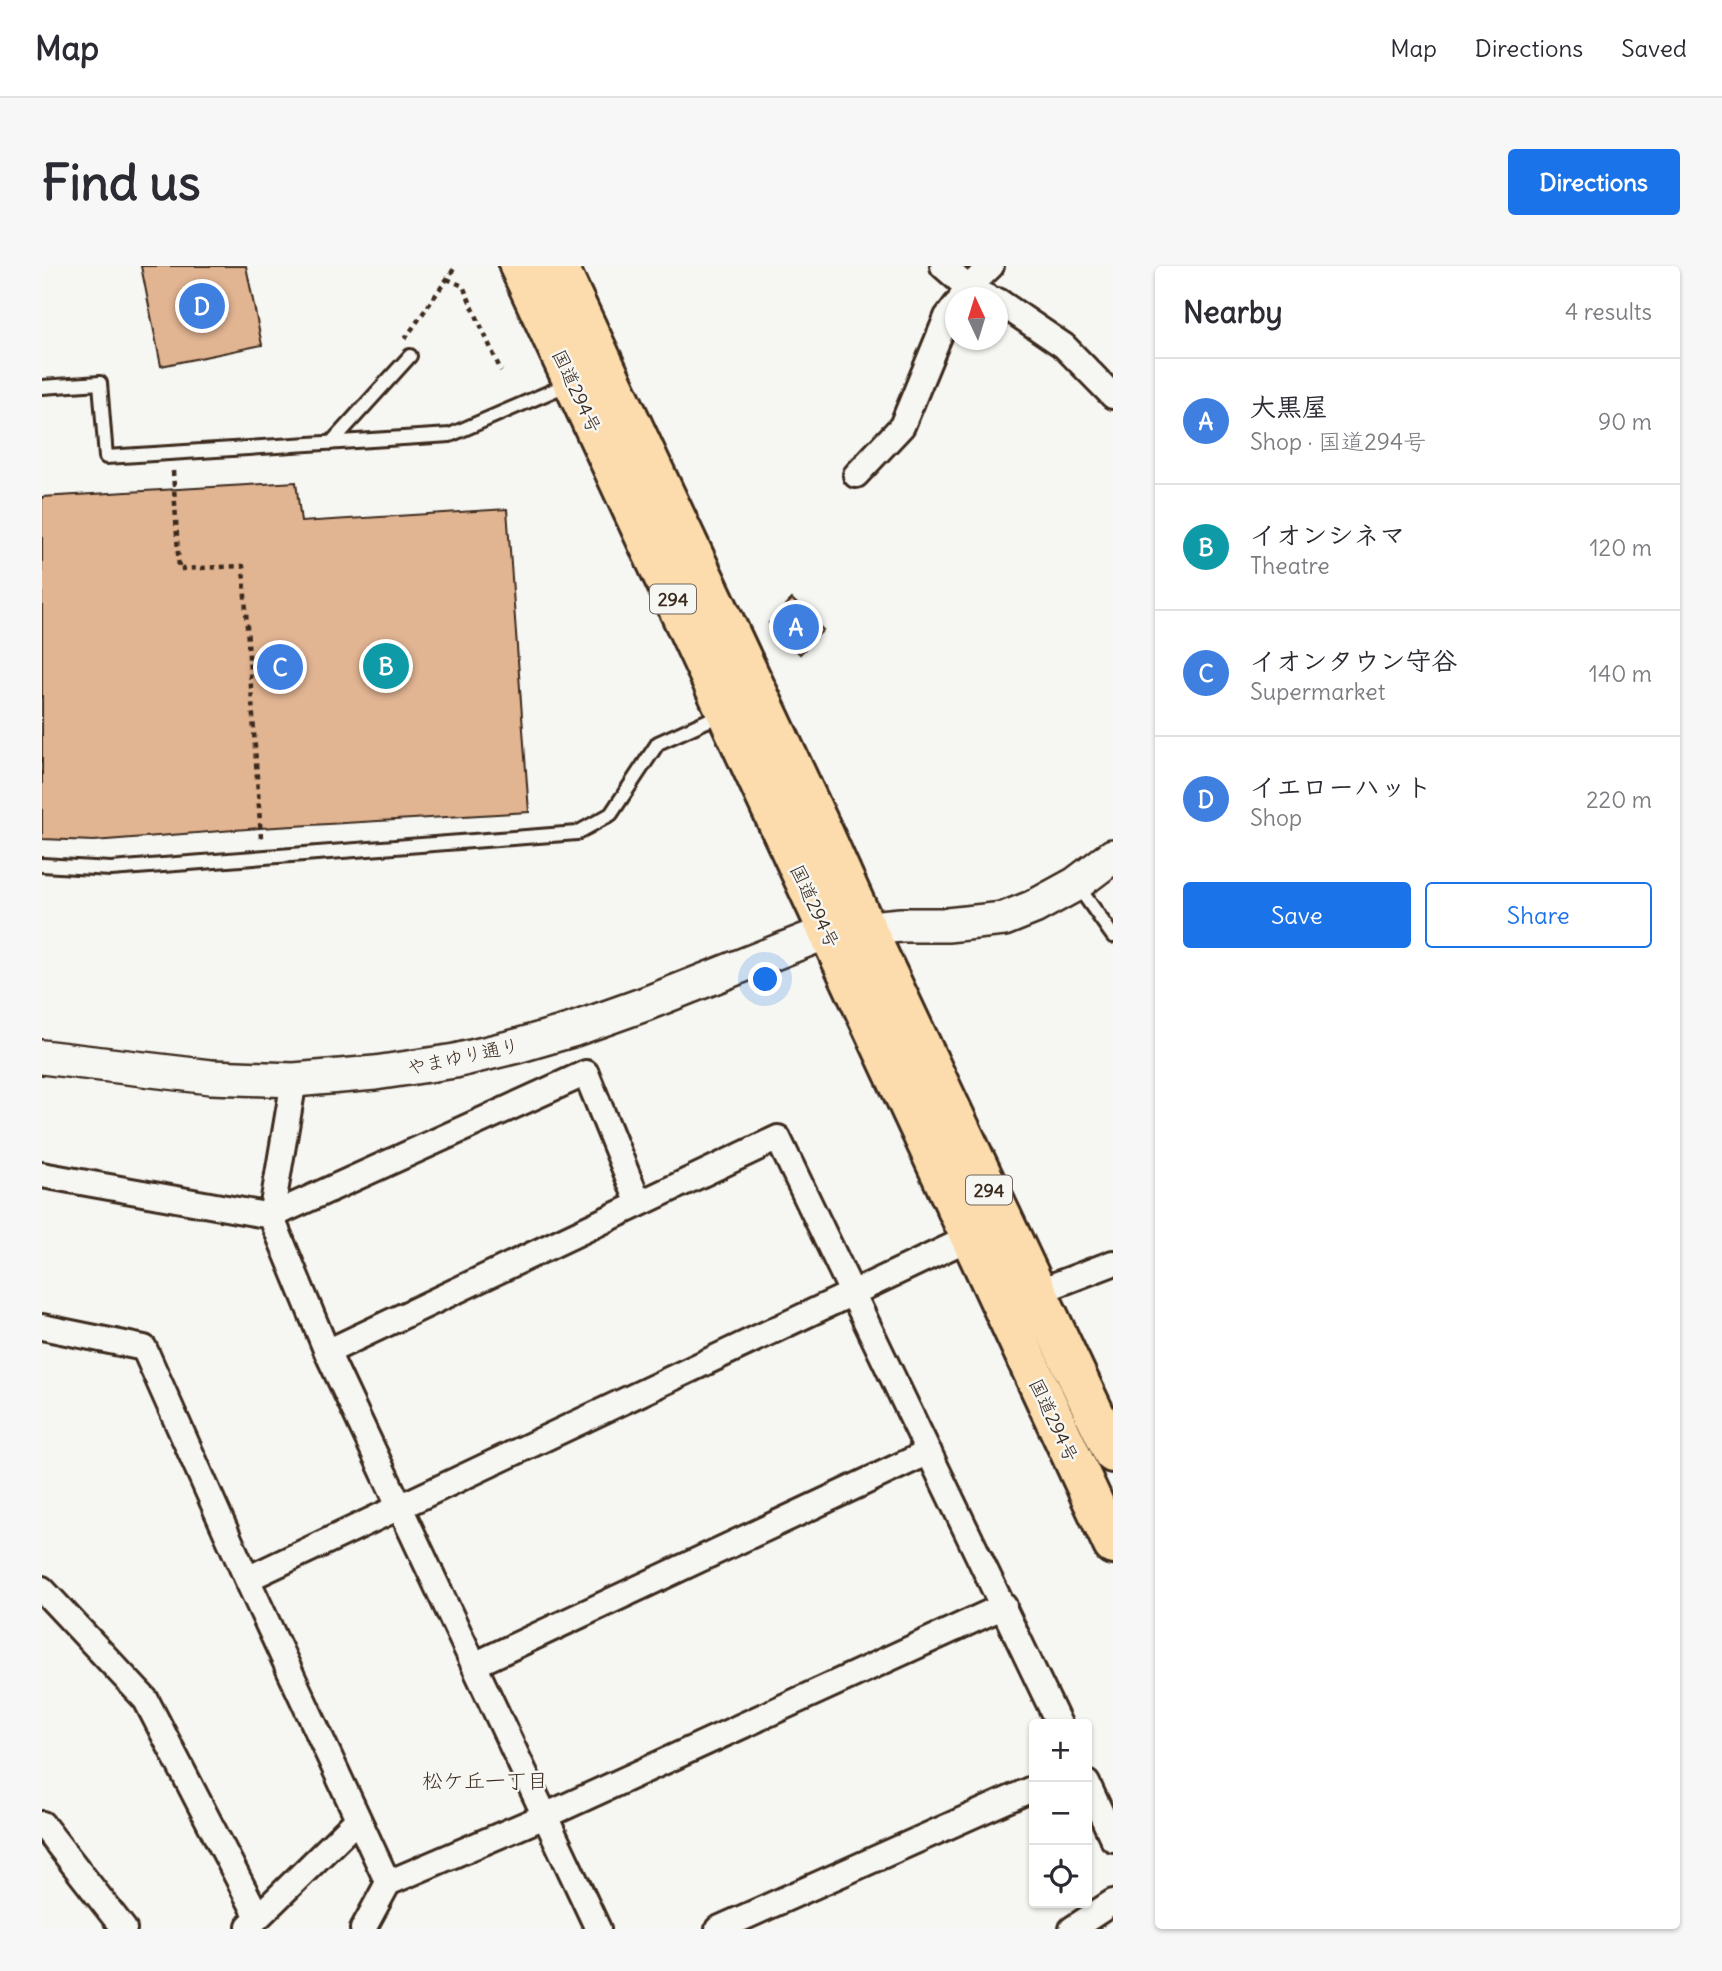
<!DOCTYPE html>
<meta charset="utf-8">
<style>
:root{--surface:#fff;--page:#f7f7f7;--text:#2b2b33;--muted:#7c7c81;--line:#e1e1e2;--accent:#1a73e8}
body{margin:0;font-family:Delius,"Klee One",sans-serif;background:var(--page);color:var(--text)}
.controls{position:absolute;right:21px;bottom:21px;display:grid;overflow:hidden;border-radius:7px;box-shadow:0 2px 5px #0004}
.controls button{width:63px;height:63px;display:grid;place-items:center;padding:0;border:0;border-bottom:2px solid var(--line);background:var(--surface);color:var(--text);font:35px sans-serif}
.compass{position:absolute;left:903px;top:21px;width:63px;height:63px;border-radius:50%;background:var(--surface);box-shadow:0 2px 5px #0004;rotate:356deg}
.you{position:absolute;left:724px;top:714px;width:24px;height:24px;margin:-18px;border:5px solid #fff;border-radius:50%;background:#1a73e8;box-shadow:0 0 0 10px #1a73e833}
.badge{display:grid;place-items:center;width:46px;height:46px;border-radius:50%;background:var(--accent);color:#fff;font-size:23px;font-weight:700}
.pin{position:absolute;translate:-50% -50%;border:4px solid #fff;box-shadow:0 2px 7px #0006}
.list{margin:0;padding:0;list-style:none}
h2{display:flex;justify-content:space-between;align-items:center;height:91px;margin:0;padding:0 28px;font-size:30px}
h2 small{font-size:23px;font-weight:400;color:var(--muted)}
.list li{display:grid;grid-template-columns:46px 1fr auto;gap:21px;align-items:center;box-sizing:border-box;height:126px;padding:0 28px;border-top:2px solid var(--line)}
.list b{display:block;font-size:26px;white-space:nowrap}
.list p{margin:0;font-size:23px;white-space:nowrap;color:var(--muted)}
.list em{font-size:23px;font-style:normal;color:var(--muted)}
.actions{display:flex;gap:14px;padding:21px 28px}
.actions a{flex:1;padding:16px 0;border:2px solid var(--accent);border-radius:7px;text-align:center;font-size:24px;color:var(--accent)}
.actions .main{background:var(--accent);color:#fff}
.icon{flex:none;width:38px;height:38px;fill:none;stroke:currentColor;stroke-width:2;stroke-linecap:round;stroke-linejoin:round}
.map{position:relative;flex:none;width:1071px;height:1663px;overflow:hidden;border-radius:7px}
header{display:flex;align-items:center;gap:42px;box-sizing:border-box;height:98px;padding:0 35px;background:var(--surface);border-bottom:2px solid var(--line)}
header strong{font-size:33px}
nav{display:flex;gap:38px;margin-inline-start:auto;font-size:24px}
.intro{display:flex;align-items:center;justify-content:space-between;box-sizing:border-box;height:168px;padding:0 42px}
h1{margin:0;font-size:49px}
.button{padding:18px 32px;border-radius:7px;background:var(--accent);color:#fff;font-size:24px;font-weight:700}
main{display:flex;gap:42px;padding:0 42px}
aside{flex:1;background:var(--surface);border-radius:7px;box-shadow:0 2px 5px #0004}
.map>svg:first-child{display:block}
.building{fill:#e1b492;stroke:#3b2a1e;stroke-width:2}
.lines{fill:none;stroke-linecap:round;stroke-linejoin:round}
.lane-casing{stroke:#3b2a1e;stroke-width:18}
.street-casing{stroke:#3b2a1e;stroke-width:30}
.secondary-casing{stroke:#3b2a1e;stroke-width:38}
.highway-casing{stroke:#3b2a1e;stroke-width:44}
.path{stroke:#3b2a1e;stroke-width:4.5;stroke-dasharray:5 5;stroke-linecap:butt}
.lane{stroke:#f6f6f2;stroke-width:12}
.street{stroke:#f6f6f2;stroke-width:24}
.secondary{stroke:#f6f6f2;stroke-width:33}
.highway{stroke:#fcdcac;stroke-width:38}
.labels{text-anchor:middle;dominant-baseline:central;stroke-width:5;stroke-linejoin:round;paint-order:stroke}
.shield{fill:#f6f6f2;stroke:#73675e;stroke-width:2}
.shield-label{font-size:18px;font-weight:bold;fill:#3b2a1e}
.street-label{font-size:19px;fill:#3b2a1e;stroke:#f6f6f2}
.neighbourhood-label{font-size:21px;fill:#3b2a1e;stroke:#f6f6f2}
</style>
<header>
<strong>Map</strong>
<nav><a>Map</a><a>Directions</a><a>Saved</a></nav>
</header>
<div class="intro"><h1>Find us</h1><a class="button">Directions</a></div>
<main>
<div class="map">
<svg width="1071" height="1663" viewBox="0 0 1071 1663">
<rect width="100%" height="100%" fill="#f6f6f2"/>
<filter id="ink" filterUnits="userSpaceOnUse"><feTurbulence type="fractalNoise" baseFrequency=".0143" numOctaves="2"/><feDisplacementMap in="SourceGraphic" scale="14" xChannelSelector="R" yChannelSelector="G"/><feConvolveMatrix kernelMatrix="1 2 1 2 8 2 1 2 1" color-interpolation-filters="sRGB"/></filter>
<g filter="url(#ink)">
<!-- building -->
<path class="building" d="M99,0H204L220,79L119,100Z
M254,216L259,256L465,243L487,546L218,562L52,575L0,573V231Z
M750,333L781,364L758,388L727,357Z"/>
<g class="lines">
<defs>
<path id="lane" d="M0,121L58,117L64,191L408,169L529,117
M289,177L368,90
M0,599L69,603L535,567L569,548L616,477L680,448
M1035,619L1071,670"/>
<path id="street" d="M901,0L926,22L947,32
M919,32L926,22L949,0
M956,35L1022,80L1071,130
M814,209L860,160L905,51L914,39
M252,814L229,950L285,1086L556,1663
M0,909L229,950L544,807L597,938
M995,1026L1071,997
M0,1061L102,1082L205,1313L346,1617
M285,1086L736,872L1017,1458
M205,1313L927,972
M0,1323L104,1434L216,1651
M432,1399L887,1186
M1045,1517L1071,1573
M0,1558L82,1663
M207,1660L316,1553
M321,1663L346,1617L503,1550L962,1340
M676,1663L992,1522
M1030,1663L1071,1636"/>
<path id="secondary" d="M0,791L169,811L252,814L333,807L413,795L475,780L530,764L603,738L785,666L859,659H905L962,653L992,641L1034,618L1071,590"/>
<path id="highway" d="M477,0L1071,1279
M516,0L782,568L824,662L1071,1187"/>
</defs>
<!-- lane casing -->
<use href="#lane" class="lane-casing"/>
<!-- street casing -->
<use href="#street" class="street-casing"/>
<!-- secondary casing -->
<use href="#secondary" class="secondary-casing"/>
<!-- highway casing -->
<use href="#highway" class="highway-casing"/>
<!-- path -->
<path class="path" d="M405,13L421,20L459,105
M363,73L414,0
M131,205L137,303L201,300L219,572"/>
<!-- lane -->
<use href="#lane" class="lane"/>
<!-- street -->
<use href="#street" class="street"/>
<!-- secondary -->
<use href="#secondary" class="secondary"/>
<!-- highway -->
<use href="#highway" class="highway"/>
</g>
</g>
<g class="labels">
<!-- shield labels -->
<g class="shield">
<rect x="608" y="318.5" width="46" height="29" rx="5"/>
<rect x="924" y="909.5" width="46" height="29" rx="5"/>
</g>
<g class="shield-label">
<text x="631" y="333">294</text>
<text x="947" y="924">294</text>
</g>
<!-- street labels -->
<g class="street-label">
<text transform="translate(535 125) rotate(65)">国道294号</text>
<text transform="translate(773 640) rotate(65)">国道294号</text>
<text transform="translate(421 790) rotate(-12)">やまゆり通り</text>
<text transform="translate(1012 1154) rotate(65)">国道294号</text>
</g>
<!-- neighbourhood labels -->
<g class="neighbourhood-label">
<text x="443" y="1514">松ケ丘一丁目</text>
</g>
</g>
</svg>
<div class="controls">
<button>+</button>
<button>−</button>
<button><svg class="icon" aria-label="locate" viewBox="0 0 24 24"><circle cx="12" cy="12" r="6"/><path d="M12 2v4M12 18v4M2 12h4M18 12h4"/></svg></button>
</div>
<svg class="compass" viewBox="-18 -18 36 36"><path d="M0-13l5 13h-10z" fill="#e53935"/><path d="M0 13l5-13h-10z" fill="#7c7c81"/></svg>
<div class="you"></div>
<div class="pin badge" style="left:754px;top:361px;background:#3f7fe0">A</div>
<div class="pin badge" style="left:344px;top:400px;background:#0f9aa8">B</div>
<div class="pin badge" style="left:238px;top:401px;background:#3f7fe0">C</div>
<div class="pin badge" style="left:160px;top:40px;background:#3f7fe0">D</div>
</div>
<aside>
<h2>Nearby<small>4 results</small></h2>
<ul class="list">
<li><span class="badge" style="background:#3f7fe0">A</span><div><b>大黒屋</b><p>Shop · 国道294号</p></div><em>90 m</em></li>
<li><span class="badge" style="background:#0f9aa8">B</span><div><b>イオンシネマ</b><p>Theatre</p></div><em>120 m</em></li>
<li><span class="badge" style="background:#3f7fe0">C</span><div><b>イオンタウン守谷</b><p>Supermarket</p></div><em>140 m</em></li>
<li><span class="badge" style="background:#3f7fe0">D</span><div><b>イエローハット</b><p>Shop</p></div><em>220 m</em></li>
</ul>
<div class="actions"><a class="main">Save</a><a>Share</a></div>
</aside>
</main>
